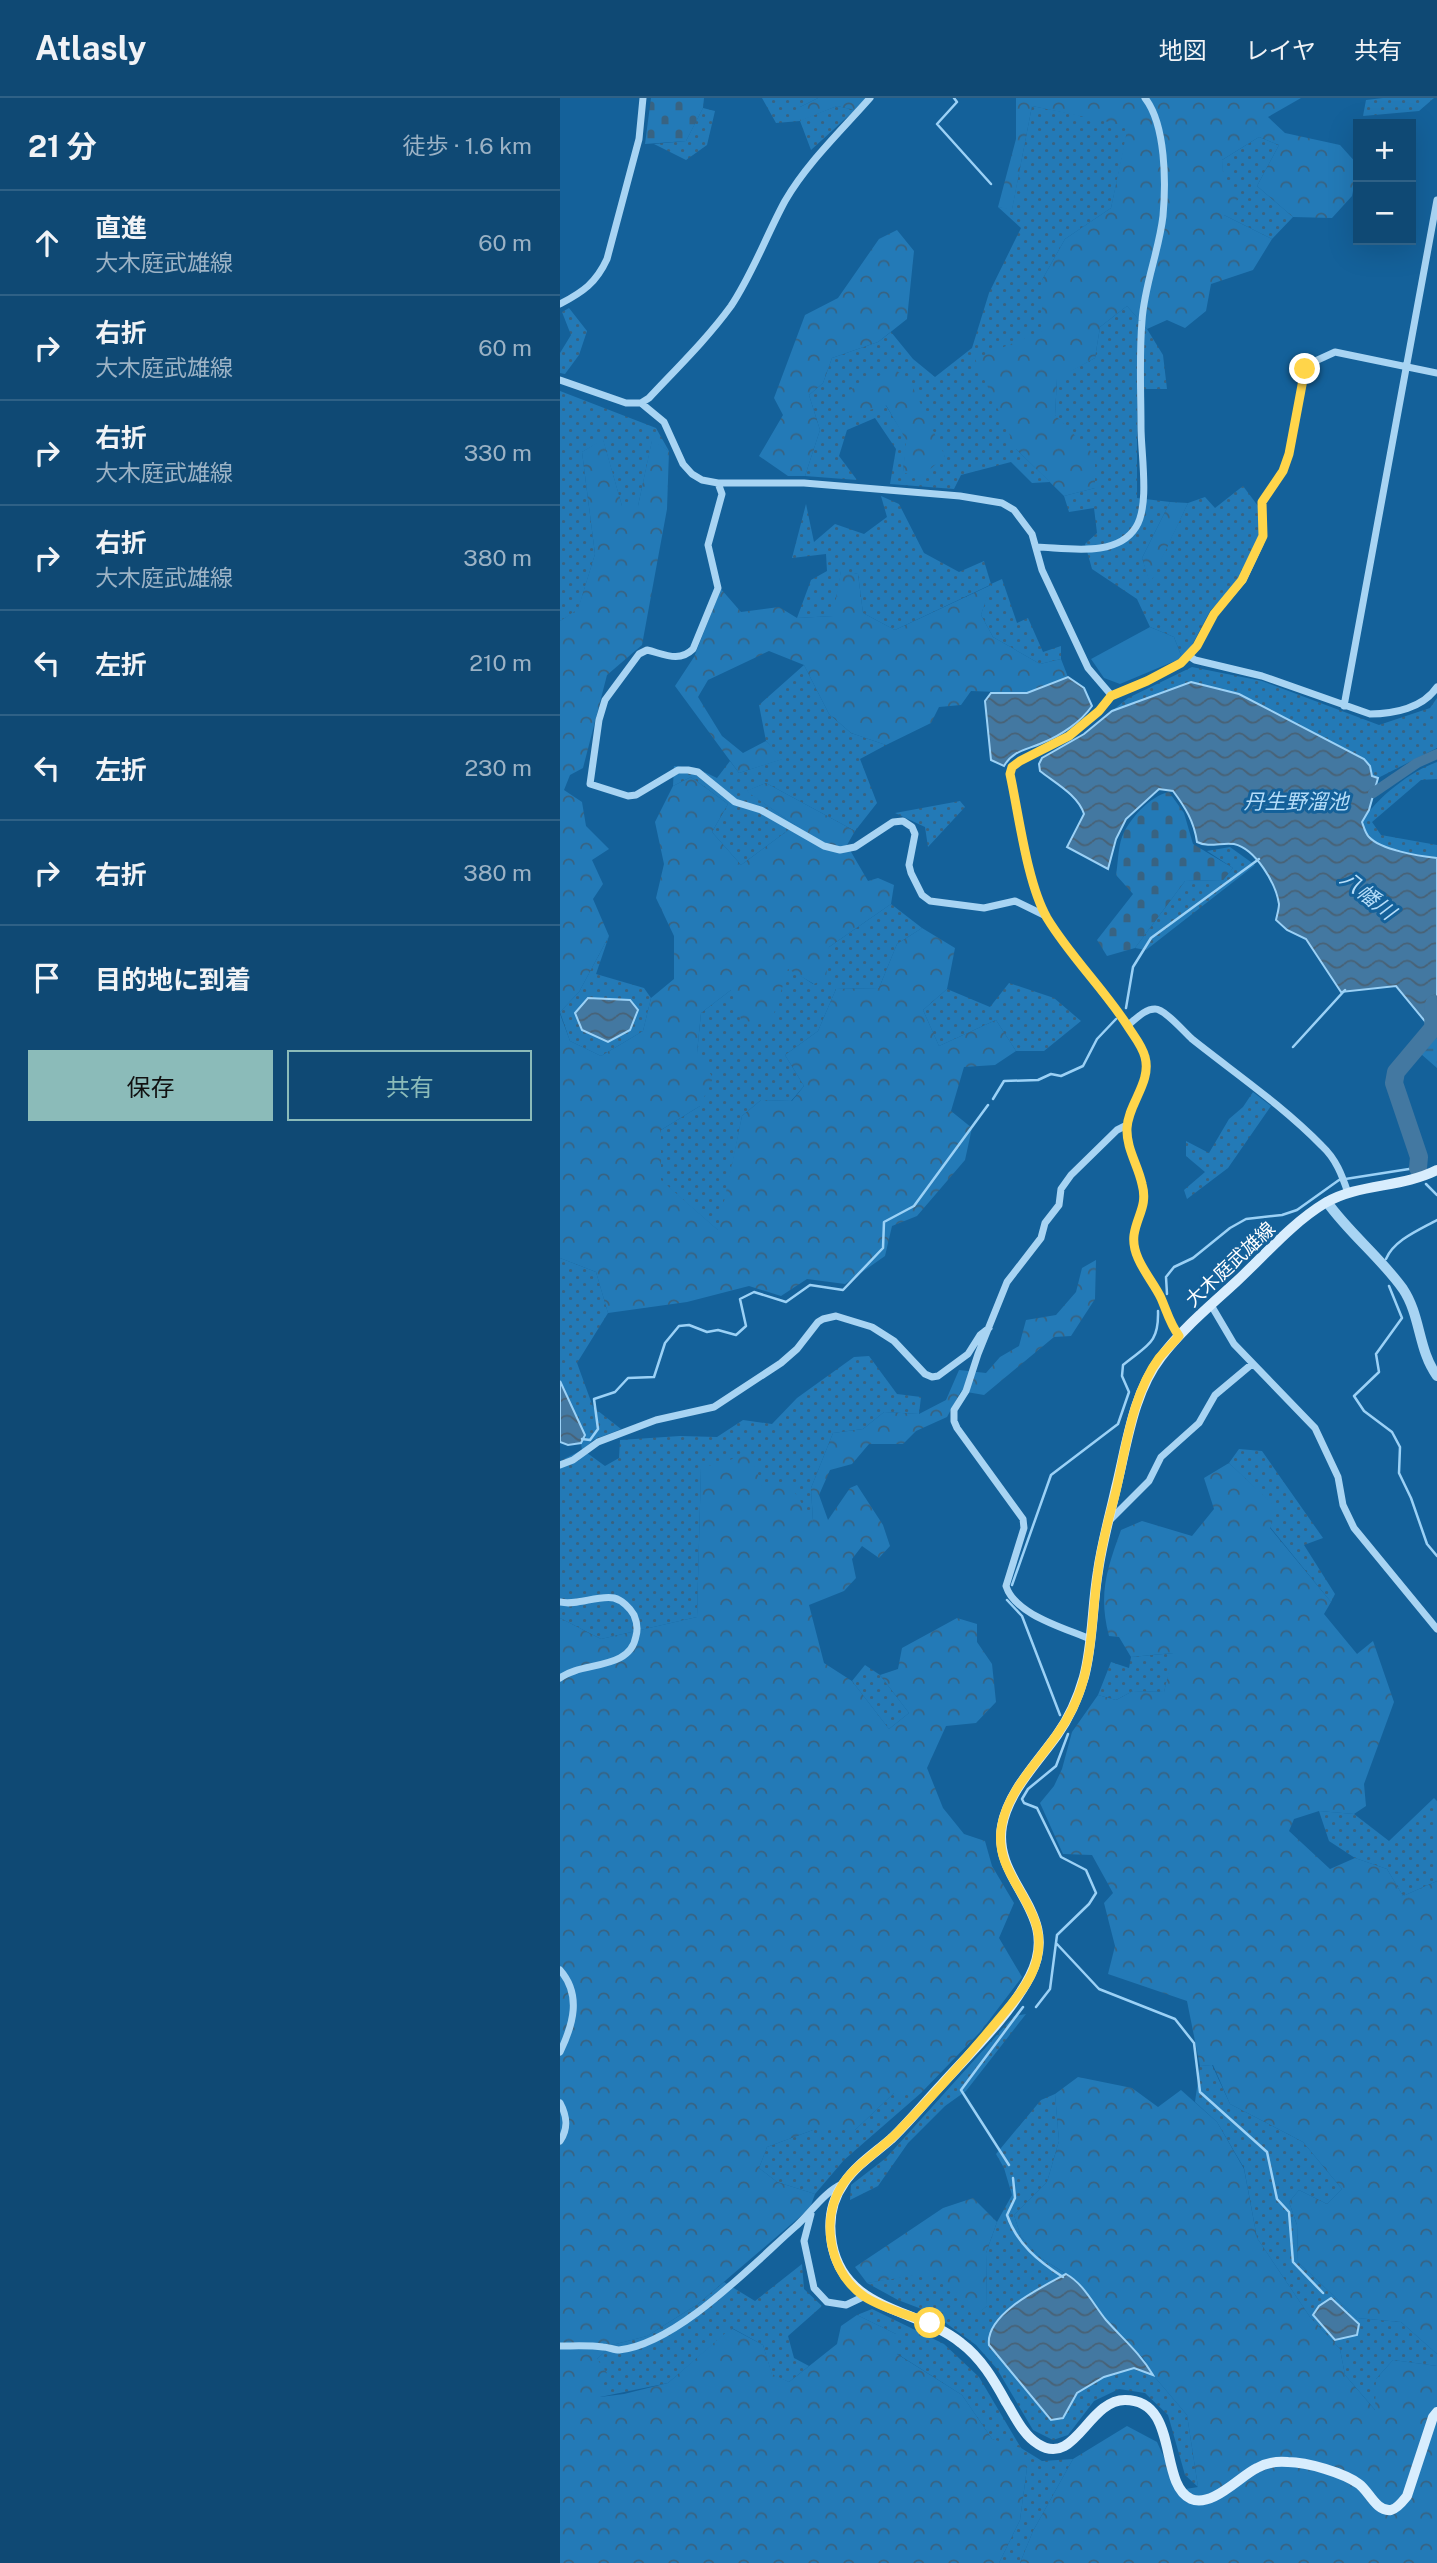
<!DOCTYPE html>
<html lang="ja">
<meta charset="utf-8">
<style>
:root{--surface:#0f4974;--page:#1d537c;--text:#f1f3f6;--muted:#9bb2c5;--line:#2f6186;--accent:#8bbbb9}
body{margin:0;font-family:"Public Sans","Noto Sans JP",sans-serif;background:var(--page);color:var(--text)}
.controls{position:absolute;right:21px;top:21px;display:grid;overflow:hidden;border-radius:0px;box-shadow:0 7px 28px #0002}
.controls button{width:63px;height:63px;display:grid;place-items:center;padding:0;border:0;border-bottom:2px solid var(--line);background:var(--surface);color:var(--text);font:35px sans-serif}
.stop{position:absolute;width:21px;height:21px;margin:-16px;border:5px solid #ffd54a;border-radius:50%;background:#fff}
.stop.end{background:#ffd54a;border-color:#fff;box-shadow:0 2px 7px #0008}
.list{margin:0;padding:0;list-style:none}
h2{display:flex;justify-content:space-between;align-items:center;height:91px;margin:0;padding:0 28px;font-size:30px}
h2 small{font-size:23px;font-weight:400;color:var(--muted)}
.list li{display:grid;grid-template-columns:46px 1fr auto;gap:21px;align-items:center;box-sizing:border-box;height:105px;padding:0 28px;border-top:2px solid var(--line)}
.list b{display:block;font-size:26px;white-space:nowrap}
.list p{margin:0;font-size:23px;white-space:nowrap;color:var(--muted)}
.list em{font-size:23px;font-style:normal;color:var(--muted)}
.actions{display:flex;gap:14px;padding:21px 28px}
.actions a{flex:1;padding:16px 0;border:2px solid var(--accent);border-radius:0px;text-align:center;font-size:24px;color:var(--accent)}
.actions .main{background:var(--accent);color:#111}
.icon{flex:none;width:38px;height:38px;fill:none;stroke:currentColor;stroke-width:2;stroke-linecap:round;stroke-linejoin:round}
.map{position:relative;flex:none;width:877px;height:2465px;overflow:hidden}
header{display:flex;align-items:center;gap:42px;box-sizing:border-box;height:98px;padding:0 35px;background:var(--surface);border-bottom:2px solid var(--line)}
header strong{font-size:33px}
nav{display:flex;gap:38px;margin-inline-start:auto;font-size:24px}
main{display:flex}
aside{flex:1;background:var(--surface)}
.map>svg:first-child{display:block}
.grass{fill:url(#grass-dots);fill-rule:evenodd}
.forest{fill:url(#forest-crowns)}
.wetland{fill:url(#wetland-marsh)}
.cemetery{fill:url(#cemetery-stones)}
.park{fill:#237ab7}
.water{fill:url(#water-waves);stroke:#9bd1f6;stroke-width:2}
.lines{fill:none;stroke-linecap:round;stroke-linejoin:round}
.stream{stroke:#9bd1f6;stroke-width:2.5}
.canal{stroke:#4378a1;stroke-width:10}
.river{stroke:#4378a1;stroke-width:18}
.minor{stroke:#a8d4f3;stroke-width:7}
.tertiary{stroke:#a8d4f3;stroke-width:10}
.secondary{stroke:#d8edfd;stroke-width:10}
.route{stroke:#ffd54a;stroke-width:9}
.labels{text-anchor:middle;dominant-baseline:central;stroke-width:6;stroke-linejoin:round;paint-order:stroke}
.street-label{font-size:19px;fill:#fff;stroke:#14619a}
.water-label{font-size:21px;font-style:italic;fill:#b5ddf9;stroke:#14619a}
</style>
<header>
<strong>Atlasly</strong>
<nav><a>地図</a><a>レイヤ</a><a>共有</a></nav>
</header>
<main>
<aside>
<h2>21 分<small>徒歩 · 1.6 km</small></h2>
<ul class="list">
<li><svg class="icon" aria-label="ahead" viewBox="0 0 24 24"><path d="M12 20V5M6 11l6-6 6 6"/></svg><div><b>直進</b><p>大木庭武雄線</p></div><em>60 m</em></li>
<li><svg class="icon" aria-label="right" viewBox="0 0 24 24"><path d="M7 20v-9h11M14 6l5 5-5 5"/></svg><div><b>右折</b><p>大木庭武雄線</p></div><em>60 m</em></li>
<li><svg class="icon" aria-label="right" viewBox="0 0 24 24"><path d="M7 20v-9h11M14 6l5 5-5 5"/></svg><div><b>右折</b><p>大木庭武雄線</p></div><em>330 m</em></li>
<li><svg class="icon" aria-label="right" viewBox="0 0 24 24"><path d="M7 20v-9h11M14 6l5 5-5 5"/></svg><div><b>右折</b><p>大木庭武雄線</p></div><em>380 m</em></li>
<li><svg class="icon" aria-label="left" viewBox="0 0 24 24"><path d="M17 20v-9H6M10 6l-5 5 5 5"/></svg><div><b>左折</b></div><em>210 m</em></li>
<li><svg class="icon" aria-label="left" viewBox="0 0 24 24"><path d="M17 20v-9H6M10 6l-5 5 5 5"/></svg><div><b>左折</b></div><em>230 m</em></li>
<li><svg class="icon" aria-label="right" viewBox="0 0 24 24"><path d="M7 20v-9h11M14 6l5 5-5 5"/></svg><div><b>右折</b></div><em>380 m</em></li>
<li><svg class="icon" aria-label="arrive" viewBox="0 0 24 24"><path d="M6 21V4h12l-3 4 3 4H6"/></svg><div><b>目的地に到着</b></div></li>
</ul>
<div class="actions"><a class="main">保存</a><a>共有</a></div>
</aside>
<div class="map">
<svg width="877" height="2465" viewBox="0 0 877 2465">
<defs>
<pattern id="grass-dots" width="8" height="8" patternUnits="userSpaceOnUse" patternTransform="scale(1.75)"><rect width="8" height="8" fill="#237ab7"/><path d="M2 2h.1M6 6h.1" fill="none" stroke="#386382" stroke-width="1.8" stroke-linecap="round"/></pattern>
<pattern id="forest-crowns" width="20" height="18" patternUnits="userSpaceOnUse" patternTransform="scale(1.75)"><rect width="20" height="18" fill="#237ab7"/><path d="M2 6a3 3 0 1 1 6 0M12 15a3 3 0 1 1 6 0" fill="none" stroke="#386382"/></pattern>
<pattern id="wetland-marsh" width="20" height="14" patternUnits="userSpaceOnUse" patternTransform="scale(1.75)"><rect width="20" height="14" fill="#237ab7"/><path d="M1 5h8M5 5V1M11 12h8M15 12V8" fill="none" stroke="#386382"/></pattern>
<pattern id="cemetery-stones" width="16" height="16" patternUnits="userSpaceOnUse" patternTransform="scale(1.75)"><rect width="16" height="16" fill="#237ab7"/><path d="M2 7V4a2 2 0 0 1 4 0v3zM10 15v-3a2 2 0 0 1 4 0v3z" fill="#386382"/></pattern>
<pattern id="water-waves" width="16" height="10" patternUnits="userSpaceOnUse" patternTransform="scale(1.75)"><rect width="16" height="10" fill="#4378a1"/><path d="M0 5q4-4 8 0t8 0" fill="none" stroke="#486276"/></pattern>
</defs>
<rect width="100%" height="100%" fill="#14619a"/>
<!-- grass -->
<path class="grass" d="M202,0H258L240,9L241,22L277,8L295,12L251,52L240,23L216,25Z
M823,0H874L859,13L803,18L806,2Z
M472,8L569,27L551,110L505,141L482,182V233L456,351L490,384L472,385L451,364L401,377L394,391L330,386L336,351L315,320L287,332L279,358L297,382L245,378L260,332L249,297L263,285L272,260L318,244L331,234L353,261L375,279L412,250L429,195L461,130L438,109L452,111ZM325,306L385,358L343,374L347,342Z
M143,10L155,13L147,47L126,62L94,46L126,43Z
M699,39L719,47L697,88L733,119L712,141L664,117L662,62Z
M567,208L587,231L603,257L607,291H577V400L610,404L582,460L590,484L628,405L645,399L655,410L683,388L698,408L701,437L680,481L650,513L632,547L622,560L614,539L590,529L577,501L532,471L525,446L537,435L534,410L509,414L504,398L535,390L495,317L497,280L535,260L540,229Z
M9,210L27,233L19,257L5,276L0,275V255L11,237L2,214Z
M0,293L96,330L109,353L92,343L78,408H62L43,342L22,354L35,456L18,512L0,523Z
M321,398L339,406L364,455L399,474L424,463L431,486L442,481L457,525L468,520L483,554L501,548V561L480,566L433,539L421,517L430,487L335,532L303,515L298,476L281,473L274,518L237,520L251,482L267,473L266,456L232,460L246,406L254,444L275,426L304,436L327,419Z
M244,567L269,616L291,635L326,647L300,661L317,705L295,733L206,685L187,693L235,727L181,767L152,734L168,706L131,679L113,688L114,668L136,670L157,680L170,663L179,675L222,661L206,643L199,607Z
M632,569L702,583L819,627L870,610L877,600V650L818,680L812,678L810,668L631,584L552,613L568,600Z
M877,664V681L861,682L812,724L821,737L877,747V760C859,758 821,752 809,739C805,735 804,729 802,724C816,700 851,673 877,664Z
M400,703L405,709L368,749L365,729L335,715Z
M670,749L695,767L586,852L575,850L625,783L663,782L673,770L647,753Z
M331,806L362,830L337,846L319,890L276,891L258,933L225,957L244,988L231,1003L201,1002L182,1018L159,1133L100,1082L101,1032L140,1008L137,955L141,915L171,892L229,870L253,886L269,849Z
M49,838L36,876L84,890L91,900L83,933L41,958L10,943L0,914L19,894Z
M449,885L494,900L521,923L484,953H456L436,922L379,948L363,912L387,891L430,909Z
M693,994L711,1008L668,1070L627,1101L624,1092L645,1074L626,1058V1043L649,1055L669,1021L683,1009Z
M0,1160L36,1174L48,1215L17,1265L33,1309L61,1331L33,1342L23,1352L45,1368L59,1360L60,1342L120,1338L157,1339L183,1322L212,1326L237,1300L294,1259L309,1258L337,1296L361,1299L359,1316L324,1314L303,1331L273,1335L251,1390L253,1424L202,1388L141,1370L137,1519L41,1541L0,1520V1363L22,1352L21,1345L25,1337L0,1283Z
M679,1351L702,1353L763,1440L744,1447L775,1496L771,1504L710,1429L716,1410L669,1365Z
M614,1555L604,1594L573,1593L556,1602L538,1597L551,1564L569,1570L571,1559Z
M305,1567L320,1577L349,1615L329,1631L292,1583Z
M874,1700L877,1703V1783L843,1798L827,1771L795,1760L769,1743L759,1713L794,1716L829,1743Z
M466,1916L406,1993L385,2008L348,2045L318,2088L290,2102L291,2087L326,2060L454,1918Z
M652,1967L670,2006L743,2044L782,2091L767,2106L739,2092L729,2104L737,2127L738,2164L797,2220L841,2224L877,2256V2268L833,2262L816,2281V2313L785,2277L780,2251L750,2219L697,2140L684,2070L657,2024L635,2004L640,1968Z
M334,1995H361L284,2062L255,2096L217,2084L199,2070L207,2049L253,2032H295Z
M495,1996L499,2043L487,2084L454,2117L461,2139L481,2160L506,2176L478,2191L503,2319L516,2295L544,2279L574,2270L593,2277L627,2317L638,2389L625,2377L608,2317L585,2295L559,2291L534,2303L508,2337L493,2342L473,2332L437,2271L416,2247L372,2215L338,2202L307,2185L376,2173L414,2218L427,2208L426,2155L437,2124L452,2097L444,2070L436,2056L481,2002Z
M242,2166L244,2191L262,2208L228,2238L234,2260L249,2268L229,2284L212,2277L203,2247L172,2230L108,2285L40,2299L37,2261L52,2247L87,2238L138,2206L164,2184L195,2203Z
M312,2211L384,2246L419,2279L461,2350L482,2363L513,2361L473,2433L460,2465H439L460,2422L467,2370L432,2341L402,2297L336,2255V2236L297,2217Z"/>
<!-- forest -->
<path class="forest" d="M258,0H306L295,12L277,8L240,23V9Z
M456,0H741L708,19L725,35L780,47L798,67L792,98L772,120L733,119L697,88L719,47L699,39L662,62L664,86L682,97L664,117L712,141L693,172L651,186L646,213L625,230L607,222L587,231L567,208L540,229L535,260L497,281L495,317L535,358V390L504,398L456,351L415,261L482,233V182L505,141L551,110L568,28L472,8L452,112L438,109L456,41Z
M337,132L354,153L347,221L318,244L272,260L263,285L249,297L260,332L245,378H228L199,358L223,317L214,300L245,217L278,200L319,141Z
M334,271L349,281L385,358L359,381L343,374L346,342L326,307L290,318L285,294Z
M43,341L62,408H78L92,342L109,353L107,411L82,547L47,577L23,670L10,677L4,692L22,704L26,728L49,751L32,762L43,786L33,801L49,838L19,894L0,914V523L18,511L35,456L22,354Z
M610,404L628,405L590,486L582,460Z
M281,472L298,476L303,515L335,532L431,487L421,517L433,539L480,566L501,561L508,579L467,595L411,593L401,607L379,609L371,625L326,647L291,635L269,616L244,567L209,553L148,582L138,599L162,638L183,655L206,643L223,661L179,675L115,588L134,559L161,491L181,514L219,509L237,520L273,518Z
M131,679L168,706L152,734L181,767L235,727L186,693L206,685L295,733L287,747L308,783L318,780L334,787L331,806L269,849L266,880L254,886L228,871L212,922L182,924L171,892L141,915L137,955L153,980L140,1008L101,1032V1082L158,1132L182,1018L201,1002L232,1003L244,988L225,957L258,933L276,891L319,890L337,846L362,830L395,850L387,891L363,912L379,948L436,922L456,953L435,967L404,969L391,1013L412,1030L405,1062L357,1118L332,1128L325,1158L285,1186L247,1181L221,1198L189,1188L127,1204L48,1215L36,1174L0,1160V916L10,943L41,958L83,933L91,900L114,881V838L96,800L104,766L95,724L113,688Z
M536,1162L535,1201L511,1238L494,1239L424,1297L401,1293L387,1319L356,1333L343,1346H309L292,1366L270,1372L259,1397L268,1422L290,1390L297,1387L323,1427L330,1448L319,1460L302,1448L292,1461L296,1480L284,1493L249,1507L264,1565L292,1583L329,1631L349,1615L320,1577L338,1571L342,1550L397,1520L417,1526V1544L432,1566L436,1604L416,1625L386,1628L367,1670L383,1710L404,1736L425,1743L432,1768L454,1805L439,1840L462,1879L421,1933L361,1995H334L295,2032H253L207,2049L199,2070L217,2084L255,2096L250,2110L138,2206L87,2238L52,2247L37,2261L47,2275L40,2299L64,2296L108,2285L171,2230L203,2247L212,2276L229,2284L277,2246L281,2228L297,2217L336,2236L337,2256L402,2297L432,2341L461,2350L467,2370L460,2422L439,2465H0V1520L41,1541L137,1519L141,1370L190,1356L202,1388L230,1387L253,1423L251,1390L273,1335L303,1331L324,1314L359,1316L386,1302L399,1272L426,1275L440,1259L459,1248L466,1222L496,1217L516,1194L522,1170Z
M669,1365L717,1410L710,1430L771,1504L764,1516L797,1556L813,1543L834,1604L804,1686L806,1708L794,1716L759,1713L734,1721L729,1733L770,1771L795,1760L827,1771L843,1798L877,1783V2256L841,2224L797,2220L738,2164L737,2127L729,2104L739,2092L767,2106L782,2091L743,2044L670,2006L653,1967L640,1968L627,1903L548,1876L555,1848L544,1805L553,1795L532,1757L503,1756L480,1705L494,1688L502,1671L512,1634L538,1597L556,1602L573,1593L604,1594L613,1555L571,1559L559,1539L549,1538C538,1496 547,1471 561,1432L582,1423L632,1438L654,1411L644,1380Z
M518,1979L572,1990L598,2009L621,1992L657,2024L684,2071L697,2140L750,2219L780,2251L785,2277L815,2312L816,2281L833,2262L877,2268V2465H460L473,2433L513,2361L567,2328L597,2344L619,2392L638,2389L627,2317L593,2277L584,2261L545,2221L516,2182L481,2160L461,2139L454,2117L487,2084L499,2043L495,1996Z
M413,2100L437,2124L426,2155L427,2208L414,2219L376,2174L307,2185L295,2169L383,2110Z"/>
<!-- wetland -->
<path class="wetland" d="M868,927L873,930L877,929V970L853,949L867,932Z"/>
<!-- cemetery -->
<path class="cemetery" d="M91,0H144L143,10L126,43L85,46Z
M609,694L624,715L633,746L673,770L663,782L625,783L575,850L547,858L537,842L573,796L556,777C558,766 558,750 562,739C569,721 590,698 609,694Z"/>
<!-- park -->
<path class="park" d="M590,529L614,539L622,560L560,586L544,580L531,561Z"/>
<!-- water -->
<path class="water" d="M508,579L524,590L532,608C521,624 500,638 482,645C467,652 453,652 444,668L431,662L425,603L431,595H467Z
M631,584L679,596L804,661L810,668L812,678L818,680L809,712L802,724C804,729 805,735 809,739C821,752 859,758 877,760V929L873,930L868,927L836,888L781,894L746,841L727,832L716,822C717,817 719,811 719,806C716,786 696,751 674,746C662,744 649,750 637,744C634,723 625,709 613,693L599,691L566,721L556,741L548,771L507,749L524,716C518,697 495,685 480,673L479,666L482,660L524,636L552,613Z
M28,900L70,902L78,912L70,932L48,944L22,932L15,915Z
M0,1283L25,1337L21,1345L8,1347L0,1344Z
M506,2176C524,2186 533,2206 546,2222C562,2240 580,2255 593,2277L574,2270L544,2279L517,2295L503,2320L491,2322L429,2247C425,2216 482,2189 506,2176Z
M771,2200L799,2226L797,2237L775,2242L753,2217L759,2208Z"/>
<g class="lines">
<!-- stream -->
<path class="stream" d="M394,0L397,4L377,26L431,86
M566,910L573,869L591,840L699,761
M733,949L785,892
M433,1001L444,983L478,982L491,976L501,978L523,968L537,941L556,921
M866,1086L877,1097
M826,1161C834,1142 859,1132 877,1122
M829,1188L842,1220L816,1256L819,1274L794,1298L804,1313L832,1334L840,1349L839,1375L851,1400L867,1446L877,1458
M607,1196L606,1179L614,1169L633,1160L670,1130L686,1121L722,1117L737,1112L779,1082L849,1071L857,1065
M22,1341L30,1342L38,1331L34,1301L55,1294L68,1280L94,1279L105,1245L119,1228L129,1227L147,1234L158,1232L176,1237L186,1228L180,1201L194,1194L226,1204L250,1187L283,1192L323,1150L324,1124L354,1108L428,1007
M452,1487L491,1377L558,1326L569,1294L562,1278L563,1267C587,1247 599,1246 598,1213
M447,1502L462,1518L500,1617
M496,1845L539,1891L615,1921L634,1945L640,1994L707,2054L717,2101L729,2114L733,2164L763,2195
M476,1909L490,1891L497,1837L529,1806L536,1795L526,1772L501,1759L477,1710L464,1705L462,1701L468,1691L496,1668L508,1636
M449,2067L401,1992L463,1909
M453,2080L455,2100L447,2117C457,2146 478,2163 503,2179"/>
<!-- canal -->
<path class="canal" d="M813,695L857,665L877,656"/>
<!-- river -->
<path class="river" d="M858,1070L859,1059L834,985L836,974L873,930L874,906"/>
<!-- minor -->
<path class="minor" d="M0,206C23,194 36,185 47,161L79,41L83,0
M0,282L66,305H81L89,300C117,270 147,241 171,208C193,175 206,138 225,103C247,65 281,33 310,0
M81,305L104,324L123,366L132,376L142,382L158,385H244L400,398L442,405L454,412L472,436L482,472L528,570L552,598
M158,385L162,396L148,447L158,490L133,551C119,565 104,556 87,552L79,556L45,602L39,622L30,686L68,698L76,697L118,672H128L138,674L175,704L201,712L264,748L280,752L295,749L333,724L343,723L352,729L355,736L349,767L351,775L362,797L370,803L424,810L455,803L486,818
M477,449C508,450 557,460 576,429C590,407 581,356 581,329C581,294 579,258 582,223C584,188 599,153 603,118C606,85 606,27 585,0
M629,558L635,562L702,578L810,616C834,616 863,610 877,589
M784,608L877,102
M567,928C575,922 584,911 595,911C605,911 624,934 632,941C676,976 723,1008 762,1048C776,1061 782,1077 788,1095
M651,1207L674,1246L755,1330L778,1379L783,1407L794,1430L877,1531
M619,1238C610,1226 607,1213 601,1200C591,1181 571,1160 574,1137C577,1117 588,1110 582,1086C578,1066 566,1050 567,1030C568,1006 592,984 585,959C582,947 573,937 567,927C542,890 510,858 487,820C466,783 459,719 450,676L452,669L460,663L509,638L539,613L552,598L587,583L621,565L637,548L654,516L683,482L700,446L703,438L702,404L723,373L729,356L745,271L751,265L775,254L877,275
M0,1367L13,1362L38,1344L96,1322L154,1309L221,1265L237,1251L258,1224L263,1221L276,1218L312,1229L334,1243L365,1276L372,1279L378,1278L408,1256L420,1237L429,1230
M550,1422L589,1383L601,1359L639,1325L655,1297L692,1266
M0,1504C17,1508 37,1497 54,1500C62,1502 70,1510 74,1517C77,1524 78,1531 76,1538C70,1573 22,1563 0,1580
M530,1541C505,1530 455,1517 446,1488L464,1430L463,1421L397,1330L394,1323V1312L406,1293L418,1256L447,1184L481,1140L485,1125L499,1107L501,1091L511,1077L557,1032L567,1027
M0,1872C22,1897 13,1927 0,1954
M0,2005C7,2018 9,2030 0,2043
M251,2116L244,2143L254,2190L267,2204L286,2207L305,2198
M0,2248C14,2248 29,2247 43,2249C48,2249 54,2252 59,2252C117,2246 192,2167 235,2129C250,2116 263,2095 282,2086"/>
<!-- tertiary -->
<path class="tertiary" d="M767,1104C789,1135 821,1160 843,1191C861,1218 858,1252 877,1278"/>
<!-- secondary -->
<path class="secondary" d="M877,1072C842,1090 799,1085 765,1105C732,1125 705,1157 677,1183C651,1207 622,1231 601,1259C573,1295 567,1346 556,1390C550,1417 542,1445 538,1473C532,1508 533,1545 524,1579C518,1600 509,1620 497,1637C477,1665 448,1694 442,1728C432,1786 503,1814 470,1878C450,1917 411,1954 382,1986C365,2004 349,2024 331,2041C315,2055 296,2067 284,2085C271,2103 268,2124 272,2146C285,2214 356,2209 401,2245C421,2260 434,2282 446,2304C455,2318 463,2337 478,2346C515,2370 528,2302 565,2302C620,2302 598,2386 631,2401C652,2410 680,2378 697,2370C706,2365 718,2363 728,2364C747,2364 784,2375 799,2386C809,2393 816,2414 831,2412C837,2411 843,2403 847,2398L873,2319L877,2314"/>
</g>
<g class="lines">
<!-- route -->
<path class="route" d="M370,2225C349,2217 324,2211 305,2199C270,2175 260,2124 281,2089C294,2067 318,2054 336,2036C370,2001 403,1964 434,1927C448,1910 463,1894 472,1875C500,1813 434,1786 441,1732C446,1693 480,1663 500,1632C509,1619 516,1605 521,1590C533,1553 532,1512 538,1474C541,1447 549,1420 556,1393C566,1350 572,1297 599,1260C605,1253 612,1246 619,1238C610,1226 607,1214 601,1200C592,1181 571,1160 574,1137C577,1117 588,1108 582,1086C578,1067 566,1050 567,1030C568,1006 592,984 585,959C582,947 573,937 567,927C543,890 510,858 487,820C467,785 459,717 450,676L452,669L460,663L509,638L539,613L551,598L587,583L621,565L637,548L654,516L682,482L703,438L702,404L723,373L729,356L745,271"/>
</g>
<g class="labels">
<!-- street labels -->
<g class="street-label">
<text transform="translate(670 1166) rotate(-43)">大木庭武雄線</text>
</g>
<!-- water labels -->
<g class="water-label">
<text x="736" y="703">丹生野溜池</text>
<text transform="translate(808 797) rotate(39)">八幡川</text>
</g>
</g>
</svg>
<div class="controls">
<button>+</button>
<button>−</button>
</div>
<div class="stop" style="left:370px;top:2225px"></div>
<div class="stop end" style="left:745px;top:271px"></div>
</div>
</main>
